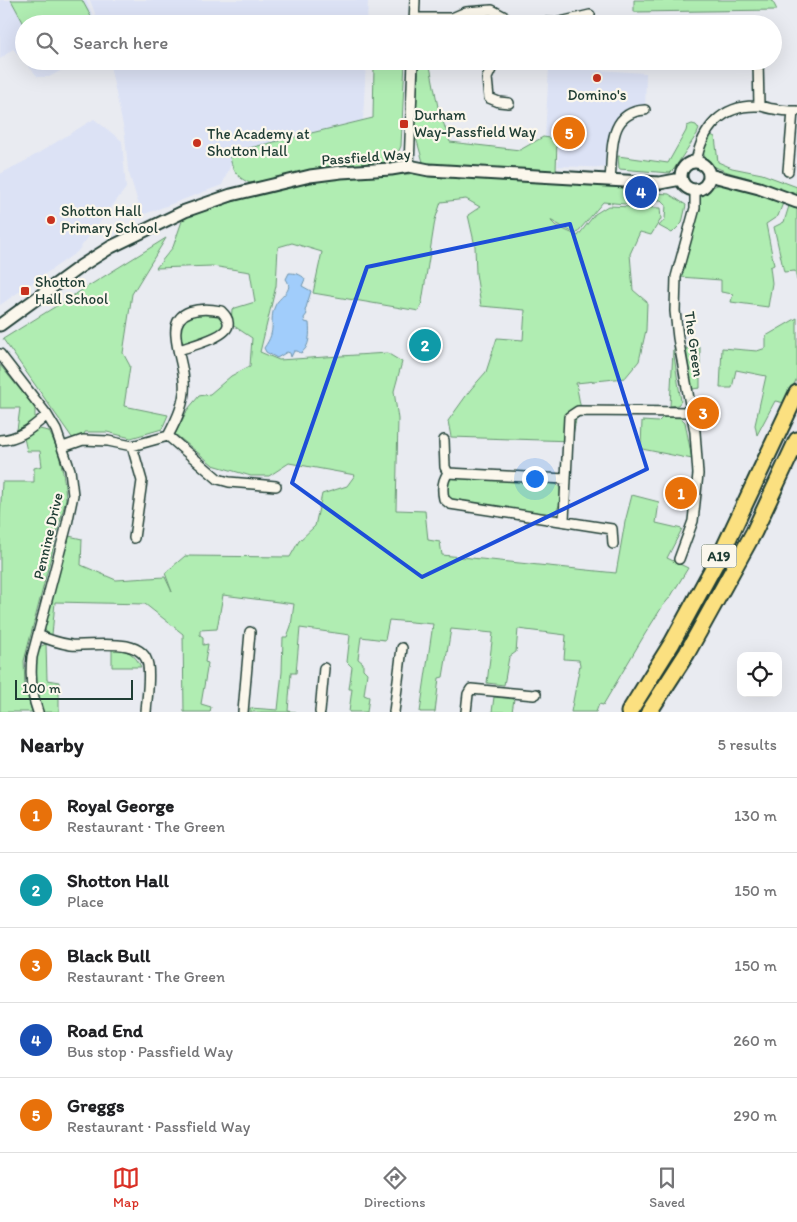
<!DOCTYPE html>
<meta charset="utf-8">
<style>
:root{--surface:#fff;--page:#f6f6f6;--text:#202124;--muted:#757577;--line:#e0e0e0;--accent:#d93025}
body{margin:0;font-family:Itim,sans-serif;background:var(--page);color:var(--text)}
.controls{position:absolute;right:15px;bottom:15px;display:grid;overflow:hidden;border-radius:10px;box-shadow:0 5px 20px #0002}
.controls button{width:45px;height:45px;display:grid;place-items:center;padding:0;border:0;border-bottom:1px solid var(--line);background:var(--surface);color:var(--text);font:25px sans-serif}
.scale{position:absolute;left:15px;bottom:12px;width:118px;box-sizing:border-box;padding-left:5px;border:2px solid #1f3d34;border-top:0;font-size:14px;line-height:18px;white-space:nowrap;color:#1f3d34;-webkit-text-stroke:4px #fbf7ec;paint-order:stroke}
.you{position:absolute;left:534px;top:478px;width:18px;height:18px;margin:-12px;border:4px solid #fff;border-radius:50%;background:#1a73e8;box-shadow:0 0 0 8px #1a73e833}
.badge{display:grid;place-items:center;width:32px;height:32px;border-radius:50%;background:var(--accent);color:#fff;font-size:16px;font-weight:700}
.pin{position:absolute;translate:-50% -50%;border:2px solid #fff;box-shadow:0 1px 5px #0006}
.list{margin:0;padding:0;list-style:none}
h2{display:flex;justify-content:space-between;align-items:center;height:65px;margin:0;padding:0 20px;font-size:21px}
h2 small{font-size:16px;font-weight:400;color:var(--muted)}
.list li{display:grid;grid-template-columns:32px 1fr auto;gap:15px;align-items:center;box-sizing:border-box;height:75px;padding:0 20px;border-top:1px solid var(--line)}
.list b{display:block;font-size:19px;white-space:nowrap}
.list p{margin:0;font-size:16px;white-space:nowrap;color:var(--muted)}
.list em{font-size:16px;font-style:normal;color:var(--muted)}
.icon{flex:none;width:28px;height:28px;fill:none;stroke:currentColor;stroke-width:2;stroke-linecap:round;stroke-linejoin:round}
.map{position:relative;flex:none;width:797px;height:712px;overflow:hidden}
.search{position:absolute;background:var(--surface);box-shadow:0 5px 20px #0002;left:15px;right:15px;top:15px;height:55px;display:flex;align-items:center;gap:12px;box-sizing:border-box;padding:0 18px;border-radius:28px;color:var(--muted);font-size:19px}
.sheet{height:440px;background:var(--surface)}
nav{display:flex;justify-content:space-around;align-items:center;box-sizing:border-box;height:70px;border-top:1px solid var(--line);background:var(--surface);font-size:14px;color:var(--muted)}
nav a{display:grid;justify-items:center;gap:2px}
nav .on{color:var(--accent)}
.map>svg:first-child{display:block}
.built{fill:#dce2f5}
.green{fill:#b0edb2;stroke:#689573}
.water{fill:#a1cdfb;stroke:#6d93ab}
.lines{fill:none;stroke-linecap:round;stroke-linejoin:round}
.street-casing{stroke:#1f3d34;stroke-width:12}
.secondary-casing{stroke:#1f3d34;stroke-width:15}
.highway-casing{stroke:#1f3d34;stroke-width:19}
.street{stroke:#fbf7ec;stroke-width:9}
.secondary{stroke:#fbf7ec;stroke-width:11}
.highway{stroke:#fbe080;stroke-width:15}
.marked{fill:none;stroke:#1d4ed8;stroke-width:4;stroke-linejoin:round}
.poi-dot{fill:#c8321e;stroke:#fbf7ec;stroke-width:2}
.labels{text-anchor:middle;dominant-baseline:central;stroke-width:4.5;stroke-linejoin:round;paint-order:stroke}
.shield{fill:#fbf7ec;stroke:#61756b;stroke-width:1}
.shield-label{font-size:14px;font-weight:bold;fill:#1f3d34}
.poi-label{font-size:15px;fill:#1f3d34;stroke:#fbf7ec;text-anchor:start}
.street-label{font-size:15px;fill:#1f3d34;stroke:#fbf7ec}
</style>
<div class="map">
<svg width="797" height="712" viewBox="0 0 797 712">
<rect width="100%" height="100%" fill="#e9ebf1"/>
<filter id="ink" filterUnits="userSpaceOnUse"><feTurbulence type="fractalNoise" baseFrequency=".02" numOctaves="2"/><feDisplacementMap in="SourceGraphic" scale="10" xChannelSelector="R" yChannelSelector="G"/><feConvolveMatrix kernelMatrix="1 2 1 2 8 2 1 2 1" color-interpolation-filters="sRGB"/></filter>
<g filter="url(#ink)">
<!-- built -->
<path class="built" d="M0,0H86L97,24H24V61L13,49L0,59Z
M90,0H368L367,24H99Z
M24,61H79L49,77H38Z
M109,61H366L363,120L237,151L222,185L142,215L128,170L125,135Z
M549,67L646,73L645,115H636L624,124L617,140L615,168L558,166L559,138L545,137Z
M94,119L122,141L126,188L77,252L0,305V174L27,160Z"/>
<!-- green -->
<path class="green" d="M11,0H82L95,24H24Z
M634,0H772L777,10L634,12Z
M398,61H405L401,146L397,155L390,162L342,167L250,183C235,177 232,168 229,153L373,118L374,67Z
M419,61H429L438,107L450,142L520,150L543,137L557,139L556,171L474,168L430,165L423,162L415,134Z
M692,124L696,125L699,129L697,134L674,169L670,173L619,169L618,156L668,163L686,131L687,126Z
M709,134L715,137L718,162L732,168L762,174L797,187V200C788,196 778,192 768,188C764,186 760,182 755,180C734,172 687,169 709,134Z
M412,173L432,177L547,181L620,187L631,191L669,194L686,205L682,223L672,233L659,226L665,219L666,205L661,200H655L647,206L603,202L576,234L550,220L556,226L578,236L595,214L608,206L660,208L661,219L651,235L640,232L630,254L633,290L647,302L646,330L639,361L625,378L576,383L582,415L576,419L572,441L451,437L448,421L471,389L486,372L497,338L523,340L525,310L481,306L476,273L475,246L468,215L480,207L466,199L441,202L435,220L422,302L419,311L313,293L322,252L292,243L278,247L276,286L260,352L279,360L387,353L402,362L394,391L398,419L396,510L425,511L428,540L440,542L442,555L616,573L625,522L632,495L659,502L656,523L682,529L667,558L688,568L671,596L662,607L645,634L603,705L599,704L596,712H571L580,665L579,660L564,659L566,635L518,629L516,652L509,657L504,685L487,683L493,633L451,629L443,677L439,678L435,712H420L433,624L389,620L385,640L361,637L358,659L363,663V669L367,673L364,695L369,697L367,712H349L352,689H349L352,667L347,662L350,635L300,628L296,673H291L288,711L296,712H250V708L278,710L282,672L283,637H287L291,626L294,604L223,595L217,629L200,630V635L203,637V645L208,644L205,662L208,663L201,704L211,707L210,712H184L183,634L145,604L55,602L52,635L48,634L43,627L69,536L82,539L81,565L116,580L165,577L172,592L165,573L185,556L290,557L299,541L315,526L322,494L347,486L355,475L289,463L269,476H251L213,465L175,434L188,409L199,396L210,394L231,376L250,366L252,338L231,324L232,309L255,302L250,272L212,266L156,268L173,247L182,221L181,219C229,203 278,185 329,179C355,175 383,175 409,174Z
M722,184L755,193L783,203L778,216L766,224L774,265L770,267L772,283L768,307L731,302L733,294L721,292V280L680,277L698,198C702,190 713,186 722,184Z
M789,206L797,209V280L795,271L784,272L774,227L784,222Z
M166,238L132,294L123,353L130,366L124,406L168,415L162,429L131,438L107,432H85L78,446L3,339Z
M200,313H214L220,315L223,320L222,330L184,344C172,328 184,316 200,313Z
M797,318V378L785,403L775,401L757,435L755,425L766,376L736,370L732,388H720L722,348L757,351L766,348V336Z
M686,348H700V388L692,389Z
M673,350L681,401L678,405L670,406Z
M0,365L35,408V419L27,427L17,430L20,408H0Z
M663,417L681,418L685,422L692,459L642,449L641,447L642,421L658,422Z
M39,429L49,431C61,455 64,473 66,499L24,661L25,687L32,712H0V519L2,482H34V468L42,466L40,451H27L24,438Z
M450,477L556,484L560,488C560,500 562,511 548,515L451,501L446,496L447,483Z
M46,644L47,680L59,682V712H42L33,677L37,648Z
M112,649C127,649 135,654 141,667H112Z
M494,697L514,699L512,712H492Z"/>
<!-- water -->
<path class="water" d="M289,273C295,273 301,274 305,279L302,286L311,291L305,311L307,314L304,318L305,322L309,323C310,334 310,347 301,353L297,351H294L291,357L290,353L287,352L277,358L266,352L264,348C278,329 268,322 275,306C279,296 295,291 286,279Z"/>
<g class="lines">
<defs>
<path id="street" d="M414,18H452L466,12L492,10L505,17L509,24
M414,24L415,0
M525,24L534,22L556,23L590,15
M495,61L487,78L489,98L499,102L509,103
M758,61L759,106
M696,162C702,129 722,104 759,106C764,106 769,109 774,109C781,111 789,111 797,111
M409,166L413,61
M788,171L793,111
M610,180C613,152 607,112 645,110
M0,354L47,415L56,430L70,470L73,495L67,524L32,657C30,676 31,693 38,712
M168,436C177,419 186,401 184,381C183,366 177,351 176,336C173,308 202,307 221,311C225,315 229,319 228,325C227,337 190,346 179,350
M0,440C20,439 33,427 47,415
M444,440L445,467L448,473
M132,446L168,436L218,479L229,482L276,486
M63,447L83,440L108,441L132,446L142,481L134,538
M566,479L448,473C442,481 442,490 444,499L450,504L612,529L613,544
M564,520L569,417L578,411L691,412
M679,559L693,521L698,474L695,432L678,338L675,311L676,277L695,208V191
M38,635C49,640 59,643 71,645C92,647 143,635 148,665C150,680 147,697 146,712
M243,712L250,632
M320,712L324,668
M394,712L402,648
M466,712L468,694L471,689L534,695L536,694"/>
<path id="secondary" d="M681 176a14 14 0 1 1 28 0a14 14 0 1 1-28 0Z
M709,175L759,188L797,202
M0,325L81,266L111,247L185,211L231,195L310,176L341,172L391,169L409,166L429,170L660,183L681,179"/>
<path id="highway" d="M629,712L672,643L725,546L797,393
M649,712L687,653L754,532L797,440"/>
</defs>
<!-- street casing -->
<use href="#street" class="street-casing"/>
<!-- secondary casing -->
<use href="#secondary" class="secondary-casing"/>
<!-- highway casing -->
<use href="#highway" class="highway-casing"/>
<!-- street -->
<use href="#street" class="street"/>
<!-- secondary -->
<use href="#secondary" class="secondary"/>
<!-- highway -->
<use href="#highway" class="highway"/>
</g>
</g>
<!-- marked area -->
<path class="marked" d="M570,224L647,469L422,577L292,483L367,267Z"/>
<!-- markers -->
<g class="poi-dot">
<circle cx="597" cy="78" r="5"/>
<rect x="399" y="119" width="10" height="10" rx="2.5"/>
<circle cx="197" cy="143" r="5"/>
<circle cx="51" cy="220" r="5"/>
<rect x="20" y="286" width="10" height="10" rx="2.5"/>
</g>
<g class="labels">
<!-- shield labels -->
<rect class="shield" x="701.5" y="544.5" width="35" height="23" rx="4"/>
<g class="shield-label">
<text x="719" y="556">A19</text>
</g>
<!-- poi labels -->
<g class="poi-label">
<text x="597" y="95" text-anchor="middle">Domino's</text>
<text x="414" y="115">Durham<tspan x="414" dy="17">Way-Passfield Way</tspan></text>
<text x="207" y="134">The Academy at<tspan x="207" dy="17">Shotton Hall</tspan></text>
<text x="61" y="211">Shotton Hall<tspan x="61" dy="17">Primary School</tspan></text>
<text x="35" y="282">Shotton<tspan x="35" dy="17">Hall School</tspan></text>
</g>
<!-- street labels -->
<g class="street-label">
<text transform="translate(366 157) rotate(-4)">Passfield Way</text>
<text transform="translate(694 344) rotate(82)">The Green</text>
<text transform="translate(48 536) rotate(-77)">Pennine Drive</text>
</g>
</g>
</svg>
<div class="controls">
<button><svg class="icon" aria-label="locate" viewBox="0 0 24 24"><circle cx="12" cy="12" r="6"/><path d="M12 2v4M12 18v4M2 12h4M18 12h4"/></svg></button>
</div>
<div class="scale">100 m</div>
<div class="you"></div>
<div class="pin badge" style="left:681px;top:493px;background:#e8710a">1</div>
<div class="pin badge" style="left:425px;top:345px;background:#0f9aa8">2</div>
<div class="pin badge" style="left:703px;top:413px;background:#e8710a">3</div>
<div class="pin badge" style="left:641px;top:192px;background:#1a4fb4">4</div>
<div class="pin badge" style="left:569px;top:133px;background:#e8710a">5</div>
<div class="search"><svg class="icon" aria-label="search" viewBox="0 0 24 24"><circle cx="10" cy="10" r="6"/><path d="M15 15l6 6"/></svg>Search here</div>
</div>
<section class="sheet">
<h2>Nearby<small>5 results</small></h2>
<ul class="list">
<li><span class="badge" style="background:#e8710a">1</span><div><b>Royal George</b><p>Restaurant · The Green</p></div><em>130 m</em></li>
<li><span class="badge" style="background:#0f9aa8">2</span><div><b>Shotton Hall</b><p>Place</p></div><em>150 m</em></li>
<li><span class="badge" style="background:#e8710a">3</span><div><b>Black Bull</b><p>Restaurant · The Green</p></div><em>150 m</em></li>
<li><span class="badge" style="background:#1a4fb4">4</span><div><b>Road End</b><p>Bus stop · Passfield Way</p></div><em>260 m</em></li>
<li><span class="badge" style="background:#e8710a">5</span><div><b>Greggs</b><p>Restaurant · Passfield Way</p></div><em>290 m</em></li>
</ul>
</section>
<nav>
<a class="on"><svg class="icon" aria-label="map" viewBox="0 0 24 24"><path d="M3 6l6-2 6 2 6-2v14l-6 2-6-2-6 2zM9 4v14M15 6v14"/></svg>Map</a>
<a><svg class="icon" aria-label="directions" viewBox="0 0 24 24"><path d="M12 3l9 9-9 9-9-9zM9 14v-3h6M13 9l2 2-2 2"/></svg>Directions</a>
<a><svg class="icon" aria-label="saved" viewBox="0 0 24 24"><path d="M7 4h10v16l-5-4-5 4z"/></svg>Saved</a>
</nav>
